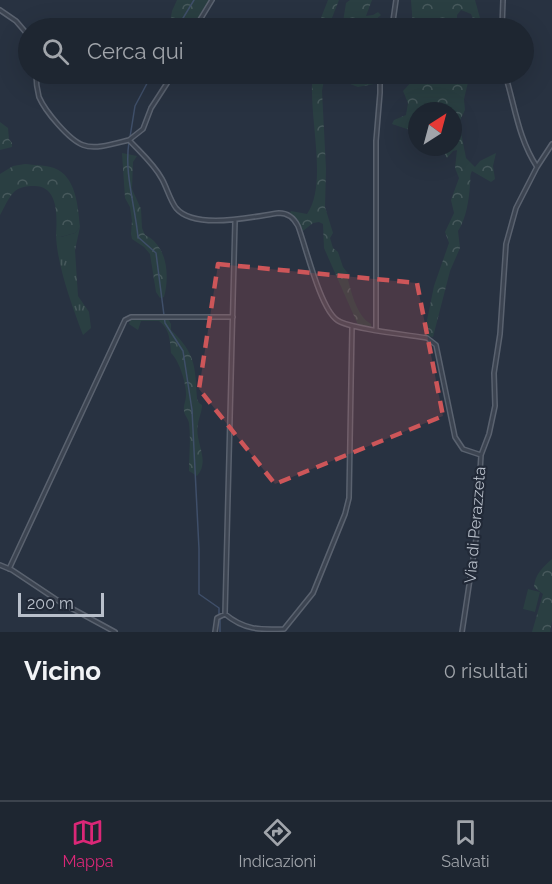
<!DOCTYPE html>
<html lang="it">
<style>
:root{--surface:#1e2631;--page:#262e39;--text:#f1f3f6;--muted:#a1a5ab;--line:#3c434d;--accent:#db2777}
body{margin:0;font-family:Raleway,sans-serif;background:var(--page);color:var(--text)}
.compass{position:absolute;left:408px;top:102px;width:54px;height:54px;border-radius:50%;background:var(--surface);box-shadow:0 6px 24px #0002;rotate:36deg}
.scale{position:absolute;left:18px;bottom:15px;width:86px;box-sizing:border-box;padding-left:6px;border:3px solid #b9c0cb;border-top:0;font-size:16px;line-height:21px;white-space:nowrap;color:#b9c0cb;-webkit-text-stroke:4px #212937;paint-order:stroke}
.list{margin:0;padding:0;list-style:none}
h2{display:flex;justify-content:space-between;align-items:center;height:78px;margin:0;padding:0 24px;font-size:26px}
h2 small{font-size:20px;font-weight:400;color:var(--muted)}
.icon{flex:none;width:33px;height:33px;fill:none;stroke:currentColor;stroke-width:2;stroke-linecap:round;stroke-linejoin:round}
.map{position:relative;flex:none;width:552px;height:632px;overflow:hidden}
.search{position:absolute;background:var(--surface);box-shadow:0 6px 24px #0002;left:18px;right:18px;top:18px;height:66px;display:flex;align-items:center;gap:15px;box-sizing:border-box;padding:0 21px;border-radius:33px;color:var(--muted);font-size:22px}
.sheet{height:168px;background:var(--surface)}
nav{display:flex;justify-content:space-around;align-items:center;box-sizing:border-box;height:84px;border-top:2px solid var(--line);background:var(--surface);font-size:16px;color:var(--muted)}
nav a{display:grid;justify-items:center;gap:3px}
nav .on{color:var(--accent)}
.map>svg:first-child{display:block}
.grass{fill:url(#grass-tufts)}
.forest{fill:url(#forest-crowns)}
.garden{fill:#2a3f42}
.lines{fill:none;stroke-linecap:round;stroke-linejoin:round}
.stream{stroke:#3f4f69;stroke-width:1.5}
.street-casing{stroke:#5a626f;stroke-width:6}
.street{stroke:#3c4451;stroke-width:3}
.marked{fill:#cd5659;fill-opacity:0.2;stroke:#cd5659;stroke-width:4.5;stroke-dasharray:12 8;stroke-linejoin:round}
.labels{text-anchor:middle;dominant-baseline:central;stroke-width:4.5;stroke-linejoin:round;paint-order:stroke}
.street-label{font-size:16px;fill:#b9c0cb;stroke:#212937}
</style>
<div class="map">
<svg width="552" height="632" viewBox="0 0 552 632">
<defs>
<pattern id="grass-tufts" width="24" height="20" patternUnits="userSpaceOnUse" patternTransform="scale(1.5)"><rect width="24" height="20" fill="#2a3f42"/><path d="M3 7l-1-3M5 7V3M7 7l1-3M15 17l-1-3M17 17v-4M19 17l1-3" fill="none" stroke="#47595c"/></pattern>
<pattern id="forest-crowns" width="20" height="18" patternUnits="userSpaceOnUse" patternTransform="scale(1.5)"><rect width="20" height="18" fill="#2a3f42"/><path d="M2 6a3 3 0 1 1 6 0M12 15a3 3 0 1 1 6 0" fill="none" stroke="#47595c"/></pattern>
</defs>
<rect width="100%" height="100%" fill="#283241"/>
<!-- grass -->
<path class="grass" d="M80,227L75,250L78,296L89,312L91,328L83,335C72,306 57,265 56,235L61,237L75,233Z"/>
<!-- forest -->
<path class="forest" d="M177,0H210L194,28H169L172,11Z
M328,0H339L328,28H317Z
M350,0H372L366,16L373,15L378,12L381,15L374,21L372,28H342L346,3Z
M411,0H475L480,18V23L474,21L471,14L461,10L457,15V28H413Z
M313,74H325L322,91L326,169L325,207L333,233L330,238L333,248L338,252L343,267L350,276L348,280C352,294 357,316 371,324V327L358,325L324,248L323,224L319,222L313,223L303,231L298,221L290,213L291,211L307,214C329,183 307,112 313,74Z
M345,74H368L374,84L358,87L345,82Z
M429,74H470L464,99L465,110L459,122L466,158L475,167L480,161L496,153L493,166L495,179L491,182L472,171C469,177 471,179 470,185C469,200 466,219 458,231L460,248L450,271L433,337L424,335L434,286L449,243L445,232L454,213L451,200L459,178L455,168L457,150L453,151L447,158L444,153L447,147H453V111H417V130H410L392,124L394,120L406,115L408,103L403,91L415,78L423,80L428,77Z
M0,122L8,128L9,139L12,143V147L0,150Z
M122,153L137,156L133,162L132,189L141,209L142,228L145,235C167,245 170,275 164,297L160,298L156,292L150,254L144,247L132,239L131,234L132,221L130,207L125,198Z
M25,164C34,165 45,165 54,168C76,176 78,206 80,227L75,233L60,237L56,235C57,217 59,185 33,186C27,186 20,187 15,191C9,196 4,208 0,215V174L13,166Z
M131,318L168,319L171,324V330C196,354 195,366 197,399L199,403L202,405C202,412 199,417 198,424C194,442 211,460 197,476L189,471C189,455 191,439 189,423C188,418 184,415 184,410C183,406 186,401 186,396C187,385 179,360 171,353C170,341 170,329 159,321H141L138,330L129,324Z
M552,559V621L550,632H532L543,594L534,587C535,574 543,567 552,559Z"/>
<!-- garden -->
<path class="garden" d="M528,589L540,592L535,612L523,609Z"/>
<g class="lines">
<!-- stream -->
<path class="stream" d="M177,28L194,0
M130,137L135,106L152,74
M129,142C124,173 135,205 138,237L156,253L165,323L183,351L192,410L199,549V594L219,608V614
M220,619V632"/>
<defs>
<path id="street" d="M0,10L16,21L28,35
M195,28L212,0
M392,28L396,0
M502,28L503,0
M36,74C36,81 37,89 39,97C45,111 69,140 83,145C96,150 116,143 129,140C141,153 154,164 162,179C167,188 170,200 176,208C195,231 255,216 279,213C288,213 294,218 298,226C306,247 320,308 337,320C349,329 409,335 427,338L436,345L455,437L463,449L481,455
M505,74C515,106 518,138 537,167
M129,140L143,129L151,108L173,74
M376,329V141L380,93V74
M0,565L12,570L60,602L115,632
M9,569L125,320L131,317H233
M225,614L235,221
M215,632L217,618L225,614C244,630 260,630 284,629L313,593L345,514L349,498L352,326
M462,632L476,539L481,455L489,434L495,406L494,373L500,334L506,244L516,208L537,167L552,144"/>
</defs>
<!-- street casing -->
<use href="#street" class="street-casing"/>
<!-- street -->
<use href="#street" class="street"/>
</g>
<!-- marked area -->
<path class="marked" d="M218,264L417,283L443,416L275,484L199,389Z"/>
<g class="labels">
<!-- street labels -->
<g class="street-label">
<text transform="translate(475 525) rotate(-85)">Via di Perazzeta</text>
</g>
</g>
</svg>
<svg class="compass" viewBox="-18 -18 36 36"><path d="M0-13l5 13h-10z" fill="#e53935"/><path d="M0 13l5-13h-10z" fill="#a1a5ab"/></svg>
<div class="scale">200 m</div>
<div class="search"><svg class="icon" aria-label="search" viewBox="0 0 24 24"><circle cx="10" cy="10" r="6"/><path d="M15 15l6 6"/></svg>Cerca qui</div>
</div>
<section class="sheet">
<h2>Vicino<small>0 risultati</small></h2>
<ul class="list">
</ul>
</section>
<nav>
<a class="on"><svg class="icon" aria-label="map" viewBox="0 0 24 24"><path d="M3 6l6-2 6 2 6-2v14l-6 2-6-2-6 2zM9 4v14M15 6v14"/></svg>Mappa</a>
<a><svg class="icon" aria-label="directions" viewBox="0 0 24 24"><path d="M12 3l9 9-9 9-9-9zM9 14v-3h6M13 9l2 2-2 2"/></svg>Indicazioni</a>
<a><svg class="icon" aria-label="saved" viewBox="0 0 24 24"><path d="M7 4h10v16l-5-4-5 4z"/></svg>Salvati</a>
</nav>
